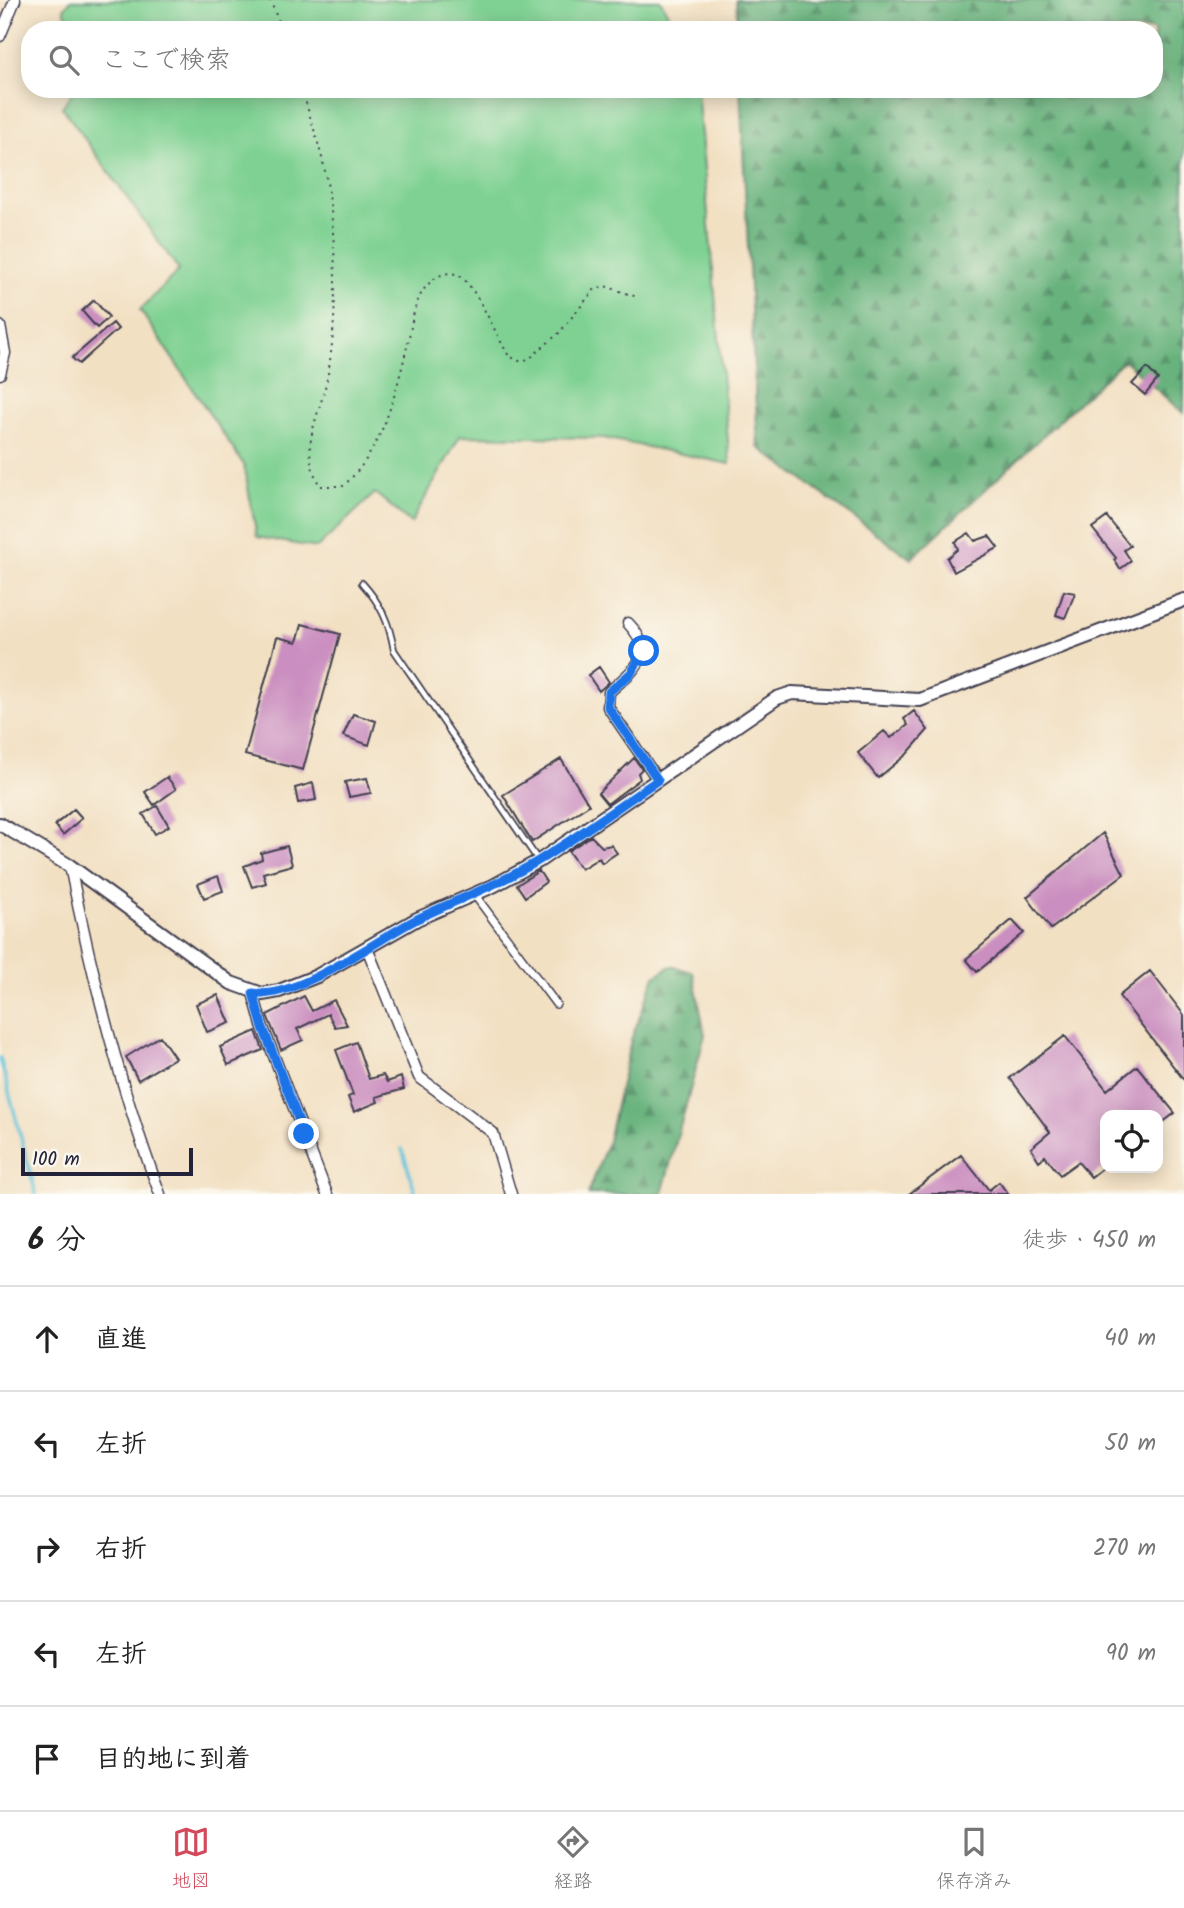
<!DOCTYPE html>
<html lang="ja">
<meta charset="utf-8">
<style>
:root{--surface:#fff;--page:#f6f6f6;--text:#222;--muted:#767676;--line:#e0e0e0;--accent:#d1495b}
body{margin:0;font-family:Kalam,"Klee One",sans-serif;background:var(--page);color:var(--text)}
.controls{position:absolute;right:21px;bottom:21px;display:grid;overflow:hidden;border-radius:14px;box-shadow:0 4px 18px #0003}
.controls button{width:63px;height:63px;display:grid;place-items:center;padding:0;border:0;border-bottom:2px solid var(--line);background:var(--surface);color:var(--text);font:35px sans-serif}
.scale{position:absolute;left:21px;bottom:18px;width:172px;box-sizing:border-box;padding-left:7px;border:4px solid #22223b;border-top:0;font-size:19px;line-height:24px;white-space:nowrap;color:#22223b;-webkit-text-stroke:5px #fbf7ec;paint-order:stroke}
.stop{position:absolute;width:21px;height:21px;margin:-16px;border:5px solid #1a73e8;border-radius:50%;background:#fff}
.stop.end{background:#1a73e8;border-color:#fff;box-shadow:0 2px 7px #0008}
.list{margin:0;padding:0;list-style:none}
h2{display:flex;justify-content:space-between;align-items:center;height:91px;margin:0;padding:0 28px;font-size:30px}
h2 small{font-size:23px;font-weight:400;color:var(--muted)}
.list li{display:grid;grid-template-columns:46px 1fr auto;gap:21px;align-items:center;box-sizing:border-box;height:105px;padding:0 28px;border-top:2px solid var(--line)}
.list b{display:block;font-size:26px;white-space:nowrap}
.list em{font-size:23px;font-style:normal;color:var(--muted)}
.icon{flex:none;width:38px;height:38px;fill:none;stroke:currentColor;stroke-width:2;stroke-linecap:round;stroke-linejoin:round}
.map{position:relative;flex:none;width:1184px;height:1194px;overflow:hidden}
.search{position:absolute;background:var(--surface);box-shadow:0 4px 18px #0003;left:21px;right:21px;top:21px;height:77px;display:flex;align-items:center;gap:18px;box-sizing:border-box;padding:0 24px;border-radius:28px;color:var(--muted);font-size:26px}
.sheet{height:616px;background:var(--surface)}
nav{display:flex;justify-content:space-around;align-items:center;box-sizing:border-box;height:98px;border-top:2px solid var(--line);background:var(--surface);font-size:19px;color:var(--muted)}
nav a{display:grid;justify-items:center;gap:4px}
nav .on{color:var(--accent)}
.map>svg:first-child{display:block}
.green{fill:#7fd193;stroke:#507a67;stroke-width:2}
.forest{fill:url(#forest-firs);stroke:#446a5c;stroke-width:2}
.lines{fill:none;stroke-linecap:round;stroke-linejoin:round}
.stream{stroke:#5bc1d8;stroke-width:3.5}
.building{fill:#ca8ec0}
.service-casing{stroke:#413e4f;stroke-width:8}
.pedestrian-casing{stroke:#413e4f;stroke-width:10}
.minor-casing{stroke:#413e4f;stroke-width:13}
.tertiary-casing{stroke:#413e4f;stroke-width:16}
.path{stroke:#413e4f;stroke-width:2;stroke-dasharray:2 5;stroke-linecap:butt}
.service{stroke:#fff;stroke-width:4.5}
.pedestrian{stroke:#fff;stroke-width:7}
.minor{stroke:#fff;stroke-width:10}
.tertiary{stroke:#fff;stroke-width:12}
.route{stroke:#1a73e8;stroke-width:9}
</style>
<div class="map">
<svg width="1184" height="1194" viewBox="0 0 1184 1194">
<defs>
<pattern id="forest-firs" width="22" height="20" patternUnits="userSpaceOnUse" patternTransform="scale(1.75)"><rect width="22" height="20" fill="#67b37d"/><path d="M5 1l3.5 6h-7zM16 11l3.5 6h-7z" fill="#549168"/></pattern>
</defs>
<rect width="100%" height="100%" fill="#fbf7ec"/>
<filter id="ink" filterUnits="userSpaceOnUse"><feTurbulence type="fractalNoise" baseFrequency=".0143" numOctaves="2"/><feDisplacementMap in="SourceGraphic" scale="14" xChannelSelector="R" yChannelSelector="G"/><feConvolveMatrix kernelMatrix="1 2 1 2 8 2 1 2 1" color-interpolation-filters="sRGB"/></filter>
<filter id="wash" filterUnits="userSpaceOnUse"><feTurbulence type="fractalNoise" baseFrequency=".00686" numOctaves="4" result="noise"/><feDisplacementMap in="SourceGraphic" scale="28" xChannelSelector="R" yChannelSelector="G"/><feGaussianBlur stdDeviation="1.57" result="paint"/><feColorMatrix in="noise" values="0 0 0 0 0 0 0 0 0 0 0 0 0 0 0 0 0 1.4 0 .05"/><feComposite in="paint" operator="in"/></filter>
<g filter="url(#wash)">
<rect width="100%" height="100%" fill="#f2e0c3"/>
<!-- green -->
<path class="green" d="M71,0H660L678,30H71L64,9Z
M75,89H697L730,464L604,438L460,436L411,523L375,493L317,548L257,537L244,465L140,310L179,270L62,107Z"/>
<!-- forest -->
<path class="forest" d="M736,0H1184V414L1124,360L911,559L758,447L740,89H1154V30H738Z
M671,966L693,972L705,1035L662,1194H588L608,1141L631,1040L655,976Z"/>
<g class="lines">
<!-- stream -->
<path class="stream" d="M0,1058L36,1194
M402,1149L416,1194"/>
</g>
<g id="blocks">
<!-- building -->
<path class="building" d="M94,300L109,317L97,328L82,311Z
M113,323L118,329L79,364L72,358Z
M1147,368L1158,379L1145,395L1132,384Z
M1107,517L1130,546L1124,550L1131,561L1120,569L1114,560L1116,558L1092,528Z
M969,533L975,541L989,536L998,548L954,572L947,558L958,549L955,542Z
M1064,591L1075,593L1065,618L1056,615Z
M302,624L340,634L303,770L245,755L277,637L297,642Z
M599,667L609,682L599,691L588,675Z
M914,711L928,730L907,754L878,778L858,753L884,731L891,738L908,725L904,719Z
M353,714L376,721L369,745L343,736Z
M634,758L642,769L638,773L640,779L607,804L598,793Z
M561,759L589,805L532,842L503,795Z
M167,777L176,789L154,805L145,792Z
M367,778L371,793L349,797L345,782Z
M313,783L316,800L298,803L295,788Z
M157,806L169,826L155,834L143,814Z
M74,809L82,818L63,835L55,825Z
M1103,833L1124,874L1051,929L1027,897Z
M591,836L602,847L611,845L617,853L602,863L599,858L581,869L568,851Z
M287,846L292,865L263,873L266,883L252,887L244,866L262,859L261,853Z
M539,871L546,882L525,897L517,885Z
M218,876L223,891L204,898L198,884Z
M1012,920L1024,933L977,972L966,959Z
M1150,971L1184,1015V1080L1119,996Z
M218,995L230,1023L207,1032L196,1004Z
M304,996L312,1011L334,1000L347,1025L335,1027L328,1014L297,1029L303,1040L281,1050L267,1015Z
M256,1031L263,1050L228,1065L220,1047Z
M160,1036L175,1058L138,1080L126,1057Z
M1065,1036L1107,1090L1137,1066L1175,1113L1158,1126V1115H1105V1166L1091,1177L1078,1162L1060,1175L1045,1156L1039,1161L1031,1148L1050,1132L1010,1078Z
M356,1042L369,1079L383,1075L387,1082L401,1077L404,1089L376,1097L378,1102L354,1112L348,1097L353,1095L336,1050Z
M961,1155L989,1190L999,1182L1008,1194H909Z"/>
</g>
</g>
<g filter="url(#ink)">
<use href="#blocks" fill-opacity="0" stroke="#413e4f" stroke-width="2"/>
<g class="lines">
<defs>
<path id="service" d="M362,583C381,604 389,622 394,650L538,860"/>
<path id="pedestrian" d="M474,894L556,1004"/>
<path id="minor" d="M0,36L15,0
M0,326L5,353L0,374
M628,623C658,655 635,668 609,692L608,707L658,780
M70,866C92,977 120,1088 160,1194
M367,948L419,1077L493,1133L511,1194
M253,993L262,1025L327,1194"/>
<path id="tertiary" d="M0,824L70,866L231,983L262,994L279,991L317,976L417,919L493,886L539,861L777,698L792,693L920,700L1184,600"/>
</defs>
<!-- service casing -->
<use href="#service" class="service-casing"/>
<!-- pedestrian casing -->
<use href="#pedestrian" class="pedestrian-casing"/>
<!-- minor casing -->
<use href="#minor" class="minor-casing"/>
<!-- tertiary casing -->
<use href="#tertiary" class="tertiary-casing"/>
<!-- path -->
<path class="path" d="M270,0L282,30
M302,89C309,115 318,140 324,166C337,230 339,315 327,379C319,419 298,446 320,486H343C383,451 396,392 408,343C411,328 413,309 420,296C426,283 443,268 458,275C474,282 498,339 509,356L519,361L529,359L559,333L595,289L605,286L637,297"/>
<!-- service -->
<use href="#service" class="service"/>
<!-- pedestrian -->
<use href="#pedestrian" class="pedestrian"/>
<!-- minor -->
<use href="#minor" class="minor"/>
<!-- tertiary -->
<use href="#tertiary" class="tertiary"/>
</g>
</g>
<g class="lines" filter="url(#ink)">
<!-- route -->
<path class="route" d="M304,1134L262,1025L253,993C295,1001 378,939 417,919C457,899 499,885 538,861C579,836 618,807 658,780L608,707L609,692L631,673L644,651"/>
</g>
</svg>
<div class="controls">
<button><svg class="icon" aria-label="locate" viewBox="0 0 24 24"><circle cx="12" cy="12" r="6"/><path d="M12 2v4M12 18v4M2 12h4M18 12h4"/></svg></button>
</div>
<div class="scale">100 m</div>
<div class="stop" style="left:644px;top:651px"></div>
<div class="stop end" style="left:304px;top:1134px"></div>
<div class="search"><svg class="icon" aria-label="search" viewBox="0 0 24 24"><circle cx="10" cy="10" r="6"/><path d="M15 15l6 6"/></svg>ここで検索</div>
</div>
<section class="sheet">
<h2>6 分<small>徒歩 · 450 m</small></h2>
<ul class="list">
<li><svg class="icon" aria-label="ahead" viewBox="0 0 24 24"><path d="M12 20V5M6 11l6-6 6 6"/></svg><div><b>直進</b></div><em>40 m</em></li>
<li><svg class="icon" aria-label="left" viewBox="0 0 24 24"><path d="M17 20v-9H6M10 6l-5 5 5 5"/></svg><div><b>左折</b></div><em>50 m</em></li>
<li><svg class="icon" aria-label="right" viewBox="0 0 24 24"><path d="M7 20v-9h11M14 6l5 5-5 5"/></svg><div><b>右折</b></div><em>270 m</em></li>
<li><svg class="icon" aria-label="left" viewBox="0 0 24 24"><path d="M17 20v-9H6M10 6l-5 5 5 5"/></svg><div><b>左折</b></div><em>90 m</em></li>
<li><svg class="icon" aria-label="arrive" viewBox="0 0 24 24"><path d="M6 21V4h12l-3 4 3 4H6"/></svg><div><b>目的地に到着</b></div></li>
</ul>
</section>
<nav>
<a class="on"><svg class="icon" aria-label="map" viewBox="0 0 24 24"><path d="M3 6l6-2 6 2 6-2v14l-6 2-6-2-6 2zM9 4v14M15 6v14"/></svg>地図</a>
<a><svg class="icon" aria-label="directions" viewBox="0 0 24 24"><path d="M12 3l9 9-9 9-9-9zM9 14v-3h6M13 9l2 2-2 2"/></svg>経路</a>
<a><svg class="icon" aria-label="saved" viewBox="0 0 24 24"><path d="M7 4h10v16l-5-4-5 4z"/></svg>保存済み</a>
</nav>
